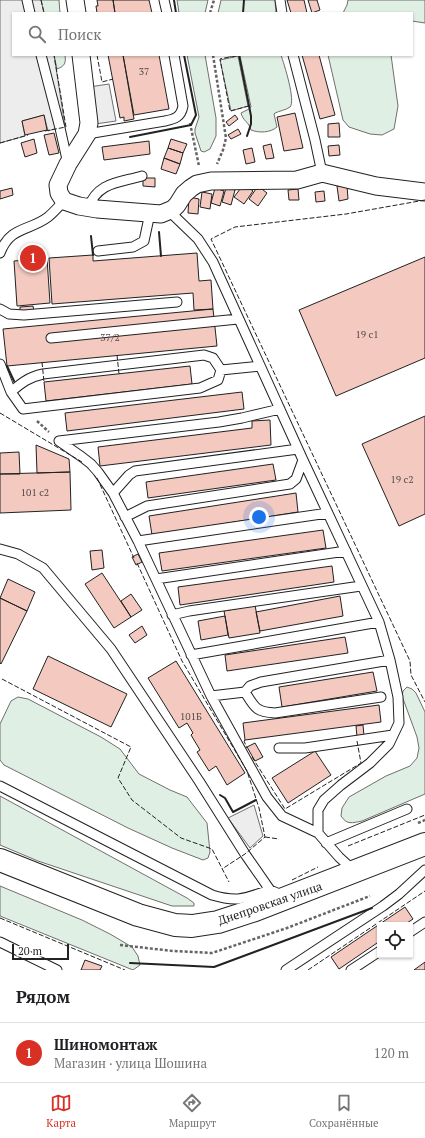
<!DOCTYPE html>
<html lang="ru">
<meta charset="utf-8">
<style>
:root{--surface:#fff;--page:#f2f2f2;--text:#202124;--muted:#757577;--line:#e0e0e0;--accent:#d93025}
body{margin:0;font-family:"PT Serif",serif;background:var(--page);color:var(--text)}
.controls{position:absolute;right:12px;bottom:12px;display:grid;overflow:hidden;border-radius:0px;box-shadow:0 1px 3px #0004}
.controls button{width:36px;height:36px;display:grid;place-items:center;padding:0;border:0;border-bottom:1px solid var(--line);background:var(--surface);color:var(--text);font:20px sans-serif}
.scale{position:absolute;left:12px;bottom:10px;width:57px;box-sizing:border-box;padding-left:4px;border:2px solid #222;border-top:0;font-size:11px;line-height:14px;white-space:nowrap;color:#222;-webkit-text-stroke:3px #fff;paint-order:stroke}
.you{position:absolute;left:259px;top:517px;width:14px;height:14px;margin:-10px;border:3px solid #fff;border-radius:50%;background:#1a73e8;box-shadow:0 0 0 6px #1a73e833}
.badge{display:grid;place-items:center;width:26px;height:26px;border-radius:50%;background:var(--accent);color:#fff;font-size:13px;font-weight:700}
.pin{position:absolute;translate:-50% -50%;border:2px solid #fff;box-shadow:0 1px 4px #0006}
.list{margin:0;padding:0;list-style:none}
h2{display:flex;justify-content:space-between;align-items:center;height:52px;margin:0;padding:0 16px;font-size:17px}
h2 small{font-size:13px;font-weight:400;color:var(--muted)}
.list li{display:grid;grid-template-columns:26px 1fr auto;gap:12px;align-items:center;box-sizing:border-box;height:60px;padding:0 16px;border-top:1px solid var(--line)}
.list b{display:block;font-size:15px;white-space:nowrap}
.list p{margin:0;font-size:13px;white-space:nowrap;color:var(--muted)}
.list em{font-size:13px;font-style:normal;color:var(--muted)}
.icon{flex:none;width:22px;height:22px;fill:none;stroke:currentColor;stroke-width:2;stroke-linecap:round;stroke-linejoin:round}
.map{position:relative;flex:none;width:425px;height:970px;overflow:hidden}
.search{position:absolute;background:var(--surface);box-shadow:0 1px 3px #0004;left:12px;right:12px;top:12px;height:44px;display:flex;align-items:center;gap:10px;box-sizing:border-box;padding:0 14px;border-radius:0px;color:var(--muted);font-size:15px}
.sheet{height:112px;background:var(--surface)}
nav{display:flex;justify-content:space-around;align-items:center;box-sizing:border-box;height:56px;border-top:1px solid var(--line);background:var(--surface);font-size:11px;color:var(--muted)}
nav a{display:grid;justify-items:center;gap:2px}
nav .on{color:var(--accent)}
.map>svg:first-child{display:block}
.green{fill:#e0efe3;stroke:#6f6f6f}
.parking{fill:#ededed;stroke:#6f6f6f}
.building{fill:#f3c9c0;stroke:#222}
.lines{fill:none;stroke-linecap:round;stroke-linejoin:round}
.lane-casing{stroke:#222;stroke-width:11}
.street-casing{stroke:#222;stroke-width:19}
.secondary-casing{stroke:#222;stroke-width:24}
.path{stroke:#646464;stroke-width:2.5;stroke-dasharray:3 2;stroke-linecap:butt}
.lane{stroke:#fff;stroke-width:9}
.street{stroke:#fff;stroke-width:17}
.secondary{stroke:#fff;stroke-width:22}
.fence{stroke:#222;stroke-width:1;stroke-dasharray:5 2;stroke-linecap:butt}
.wall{stroke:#222;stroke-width:2}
.labels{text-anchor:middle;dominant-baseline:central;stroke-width:3;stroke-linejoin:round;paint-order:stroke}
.number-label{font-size:10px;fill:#564c4a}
.street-label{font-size:12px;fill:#222;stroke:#fff}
</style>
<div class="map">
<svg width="425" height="970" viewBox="0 0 425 970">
<rect width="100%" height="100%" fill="#fff"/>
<!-- green -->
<path class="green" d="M41,0H59L60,13H44Z
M177,0H208L205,13H179Z
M221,0H275L276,13H218Z
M348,0H425V23L412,21V13H343L347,5Z
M54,55H65C66,63 65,66 57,69Z
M187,55H205L216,118V136L210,149L204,152L201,151L195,133V129L199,117Z
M239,55H281C284,64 296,101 290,107C286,110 279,111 275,113L274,114L277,127C270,133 259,133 251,130C249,122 243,121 241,113L249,109L251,107L240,56Z
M328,55H391L398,106L394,129L382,135L370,134L349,127L343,120Z
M238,56L248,106L231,111L220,60Z
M407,687L412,689L416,693L425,712V794L362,821C352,823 347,825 341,816L342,808L349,797L386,776L410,766L417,758L419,748L417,737L402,696L403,691Z
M18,697L28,699L101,737L120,749L139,774L170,790L187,797L207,823L210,852L208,858L203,860L172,848L128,828L4,765L0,760V724L11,701Z
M0,796L187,898L194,903V906H172L38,861L0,845Z
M0,886L82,920L110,934L132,947L138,956L140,965L133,970L0,916Z"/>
<!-- parking -->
<path class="parking" d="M0,0H41L44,13H13V55H54L65,126L48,131L44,115L22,121L25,136L0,143Z
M109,84L116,121L95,124L89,87Z
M254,805L263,836L250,848L228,818Z"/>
<!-- building -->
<path class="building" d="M97,0H113L115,13H97L96,6H98Z
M113,0H149L152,13H115Z
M287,0H304L307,13H291Z
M308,0H317L320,10L312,13Z
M108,55H123L134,119L124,121V117L120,118Z
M123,55H159L169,109L134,115Z
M302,55H319L335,115L320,119Z
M295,113L303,148L284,151L277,117Z
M44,115L47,130L25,135L22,121Z
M235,115L238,119L229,126L226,122Z
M339,123L340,137H328V124Z
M238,129L241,134L231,139L228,135Z
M54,133L59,153L49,155L44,135Z
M34,139L37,153L25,157L21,143Z
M171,139L187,144L183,153L168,148Z
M149,141L150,154L104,160L102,147Z
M271,144L274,158L266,159L263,146Z
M339,145L340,155L329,156L328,146Z
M168,148L183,153L180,164L164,158Z
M252,148L255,162L246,164L243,150Z
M164,158L180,164L176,174L161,169Z
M143,178H155V187L143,186Z
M244,184L253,191L244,204L234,197Z
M347,185L348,199L339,201L337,186Z
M258,186L267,193L258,206L249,199Z
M12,188L13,195L0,199V191Z
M215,188L224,191L220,206L211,203Z
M226,188L235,190L231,205L222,202Z
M298,189L299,200H289L288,190Z
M324,191L325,201L316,202L315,192Z
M202,192L212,194L210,209L200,207Z
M189,197L199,199L198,214L188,213Z
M197,253L199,281L211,280L213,309L194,310L193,293L52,304L49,258L93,255V261Z
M425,257V358L336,396L299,310Z
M47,258L50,303L17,306L14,261Z
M33,306L34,311L20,312V307Z
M213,309L217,346L7,366L3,329Z
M190,366L192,384L46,401L44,382Z
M242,392L244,409L67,431L65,413Z
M425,416V514L399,526L362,444Z
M270,420L271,445L100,466L98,447L252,428V421Z
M36,445L69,459L70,472L37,473Z
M19,452L20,474H0V453Z
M273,464L276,480L148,498L146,482Z
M70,472L71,510L0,513V474Z
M296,493L298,512L152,535L149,516Z
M323,530L326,548L162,571L159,553Z
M102,550L104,568L92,570L90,551Z
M138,554L142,562L136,565L132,557Z
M332,566L334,582L180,605L178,587Z
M102,573L131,617L114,628L85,584Z
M8,579L35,592L27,611L0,598Z
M131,594L142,610L131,617L121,601Z
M340,596L343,616L260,631L256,612Z
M0,598L27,611L1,664L0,663Z
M255,605L260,633L229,638L224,611Z
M225,616L228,635L201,640L198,621Z
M142,626L147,635L135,643L129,635Z
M345,637L348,653L227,671L225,655Z
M48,656L127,694L111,727L33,689Z
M176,661L245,773L227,785L216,766L209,771L197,752L200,750L191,735L193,733L187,723L179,728L148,678Z
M373,672L377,691L282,707L279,687Z
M379,705L381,722L245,740L243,723Z
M363,725L364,736L357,737L356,726Z
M255,743L263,757L255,761L247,747Z
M315,751L331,775L288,803L272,778Z
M405,907L413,919L404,925H380V941L339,969L331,957Z
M85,960L102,966L100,970H81Z
M425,962V970H414Z"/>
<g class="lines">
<defs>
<path id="lane" d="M27,0L30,13
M164,0L167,13
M280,0L282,13
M41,55L60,128L68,164
M293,55L315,140L322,173
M87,134L165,121C175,119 181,117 183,106L174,55
M88,208C98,182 118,183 142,176
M169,211L198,239L213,262L303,460L379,622L390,660L398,697L399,723L389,744L370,763L341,785L324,800L318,810V833L339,857L354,871
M98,251L133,247L144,241L150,213
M0,253C10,226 30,231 48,217C54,212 59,206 64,201
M0,309L9,314L24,315L177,302
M51,338L238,319
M0,364L11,392L23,409L200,388L218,380L221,370
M11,392C21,383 29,377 43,374L204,355L213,358L221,370L260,366
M59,441L82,457L91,464L98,472L113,493L138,541L211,696L267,797L282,816L318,833
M59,441L219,422L242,418L280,409
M113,493L129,475L135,471L298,449
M125,517L147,506L290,484L296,479L303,460
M138,541L328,513
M0,549L18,554L43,568L111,649L199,781L245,854L270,890L284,896
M156,579L346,551
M172,615L189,611L361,586
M191,655L379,622
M245,692C255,708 256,712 275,713L381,697
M211,696L245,692L250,686L261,682L390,660
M279,748H305L393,735
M0,786L212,895C239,903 245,898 270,890
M326,843L407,809
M410,932L425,922
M0,942L57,970
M286,970L383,906L399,894L425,870
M351,970L380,951"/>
<path id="street" d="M75,0L77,13
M81,55L89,123L87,134L68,164L58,185L59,193L64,201L79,206L97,209L161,214L173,209L177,205L184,194L191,188L197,184L211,181L297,180L322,173L376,186L425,192"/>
<path id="secondary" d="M0,860L138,915L175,925L192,926L218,922L255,910L425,844"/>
</defs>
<!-- lane casing -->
<use href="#lane" class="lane-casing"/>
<!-- street casing -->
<use href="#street" class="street-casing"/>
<!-- secondary casing -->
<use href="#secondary" class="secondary-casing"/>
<!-- path -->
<path class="path" d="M210,13L214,0
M213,55L226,138L223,150L217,164
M230,55L231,57
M190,123L199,166
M37,421L49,432
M418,823L425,820
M120,945L173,951L212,953L287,928L370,896"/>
<!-- lane -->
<use href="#lane" class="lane"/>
<!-- street -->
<use href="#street" class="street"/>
<!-- secondary -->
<use href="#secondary" class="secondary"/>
<!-- fence -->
<path class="fence" d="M41,0L44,13
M97,55L102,82L113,79
M229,57L220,59L230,111L249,106
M232,57L239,55
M45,131L66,127L54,55
M0,143L28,135
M425,200L346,214L235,227L211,239L410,661L411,675L425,702
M117,355L119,374
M42,362L44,382
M0,413L82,462
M97,478L134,558
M137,563L182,661L247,771L259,808L265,837L245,854L222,869
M2,679L131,747L118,778L132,800L181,838L212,849L229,882
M245,740L244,741L247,748
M252,757L285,809L361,763L357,741
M265,837L279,839
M348,846L425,815
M292,880L318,867
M0,918L125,970
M308,970L425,891"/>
<!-- wall -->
<path class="wall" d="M174,0L176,13
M243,13L244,0
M239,55L251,116V124L247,136
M130,137L191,125L196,115L184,55
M159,232L161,256
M91,236L93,255
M7,366L14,381
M220,795L225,798L233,812L256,800
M130,963L214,967L372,908"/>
</g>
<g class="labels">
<!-- number labels -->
<g class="number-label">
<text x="144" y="71">37</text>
<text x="367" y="334">19 с1</text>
<text x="110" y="337">37/2</text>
<text x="402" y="479">19 с2</text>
<text x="35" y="492">101 с2</text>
<text x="191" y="716">101Б</text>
</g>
<!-- street labels -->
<g class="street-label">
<text transform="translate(270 903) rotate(-19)">Днепровская улица</text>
</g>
</g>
</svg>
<div class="controls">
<button><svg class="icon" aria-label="locate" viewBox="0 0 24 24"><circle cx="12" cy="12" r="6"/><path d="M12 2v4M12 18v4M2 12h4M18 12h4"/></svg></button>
</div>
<div class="scale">20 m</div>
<div class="you"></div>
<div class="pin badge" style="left:33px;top:258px">1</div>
<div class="search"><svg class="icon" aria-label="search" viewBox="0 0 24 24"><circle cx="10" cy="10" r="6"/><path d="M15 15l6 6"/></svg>Поиск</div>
</div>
<section class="sheet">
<h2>Рядом<small></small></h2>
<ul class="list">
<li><span class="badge">1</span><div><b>Шиномонтаж</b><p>Магазин · улица Шошина</p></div><em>120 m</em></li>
</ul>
</section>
<nav>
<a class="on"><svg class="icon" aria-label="map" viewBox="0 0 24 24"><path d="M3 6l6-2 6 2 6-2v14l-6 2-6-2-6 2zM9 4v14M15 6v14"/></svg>Карта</a>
<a><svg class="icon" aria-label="directions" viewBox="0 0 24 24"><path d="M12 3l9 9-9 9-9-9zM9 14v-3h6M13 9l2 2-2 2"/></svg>Маршрут</a>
<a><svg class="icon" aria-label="saved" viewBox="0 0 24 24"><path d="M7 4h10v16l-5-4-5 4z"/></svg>Сохранённые</a>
</nav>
